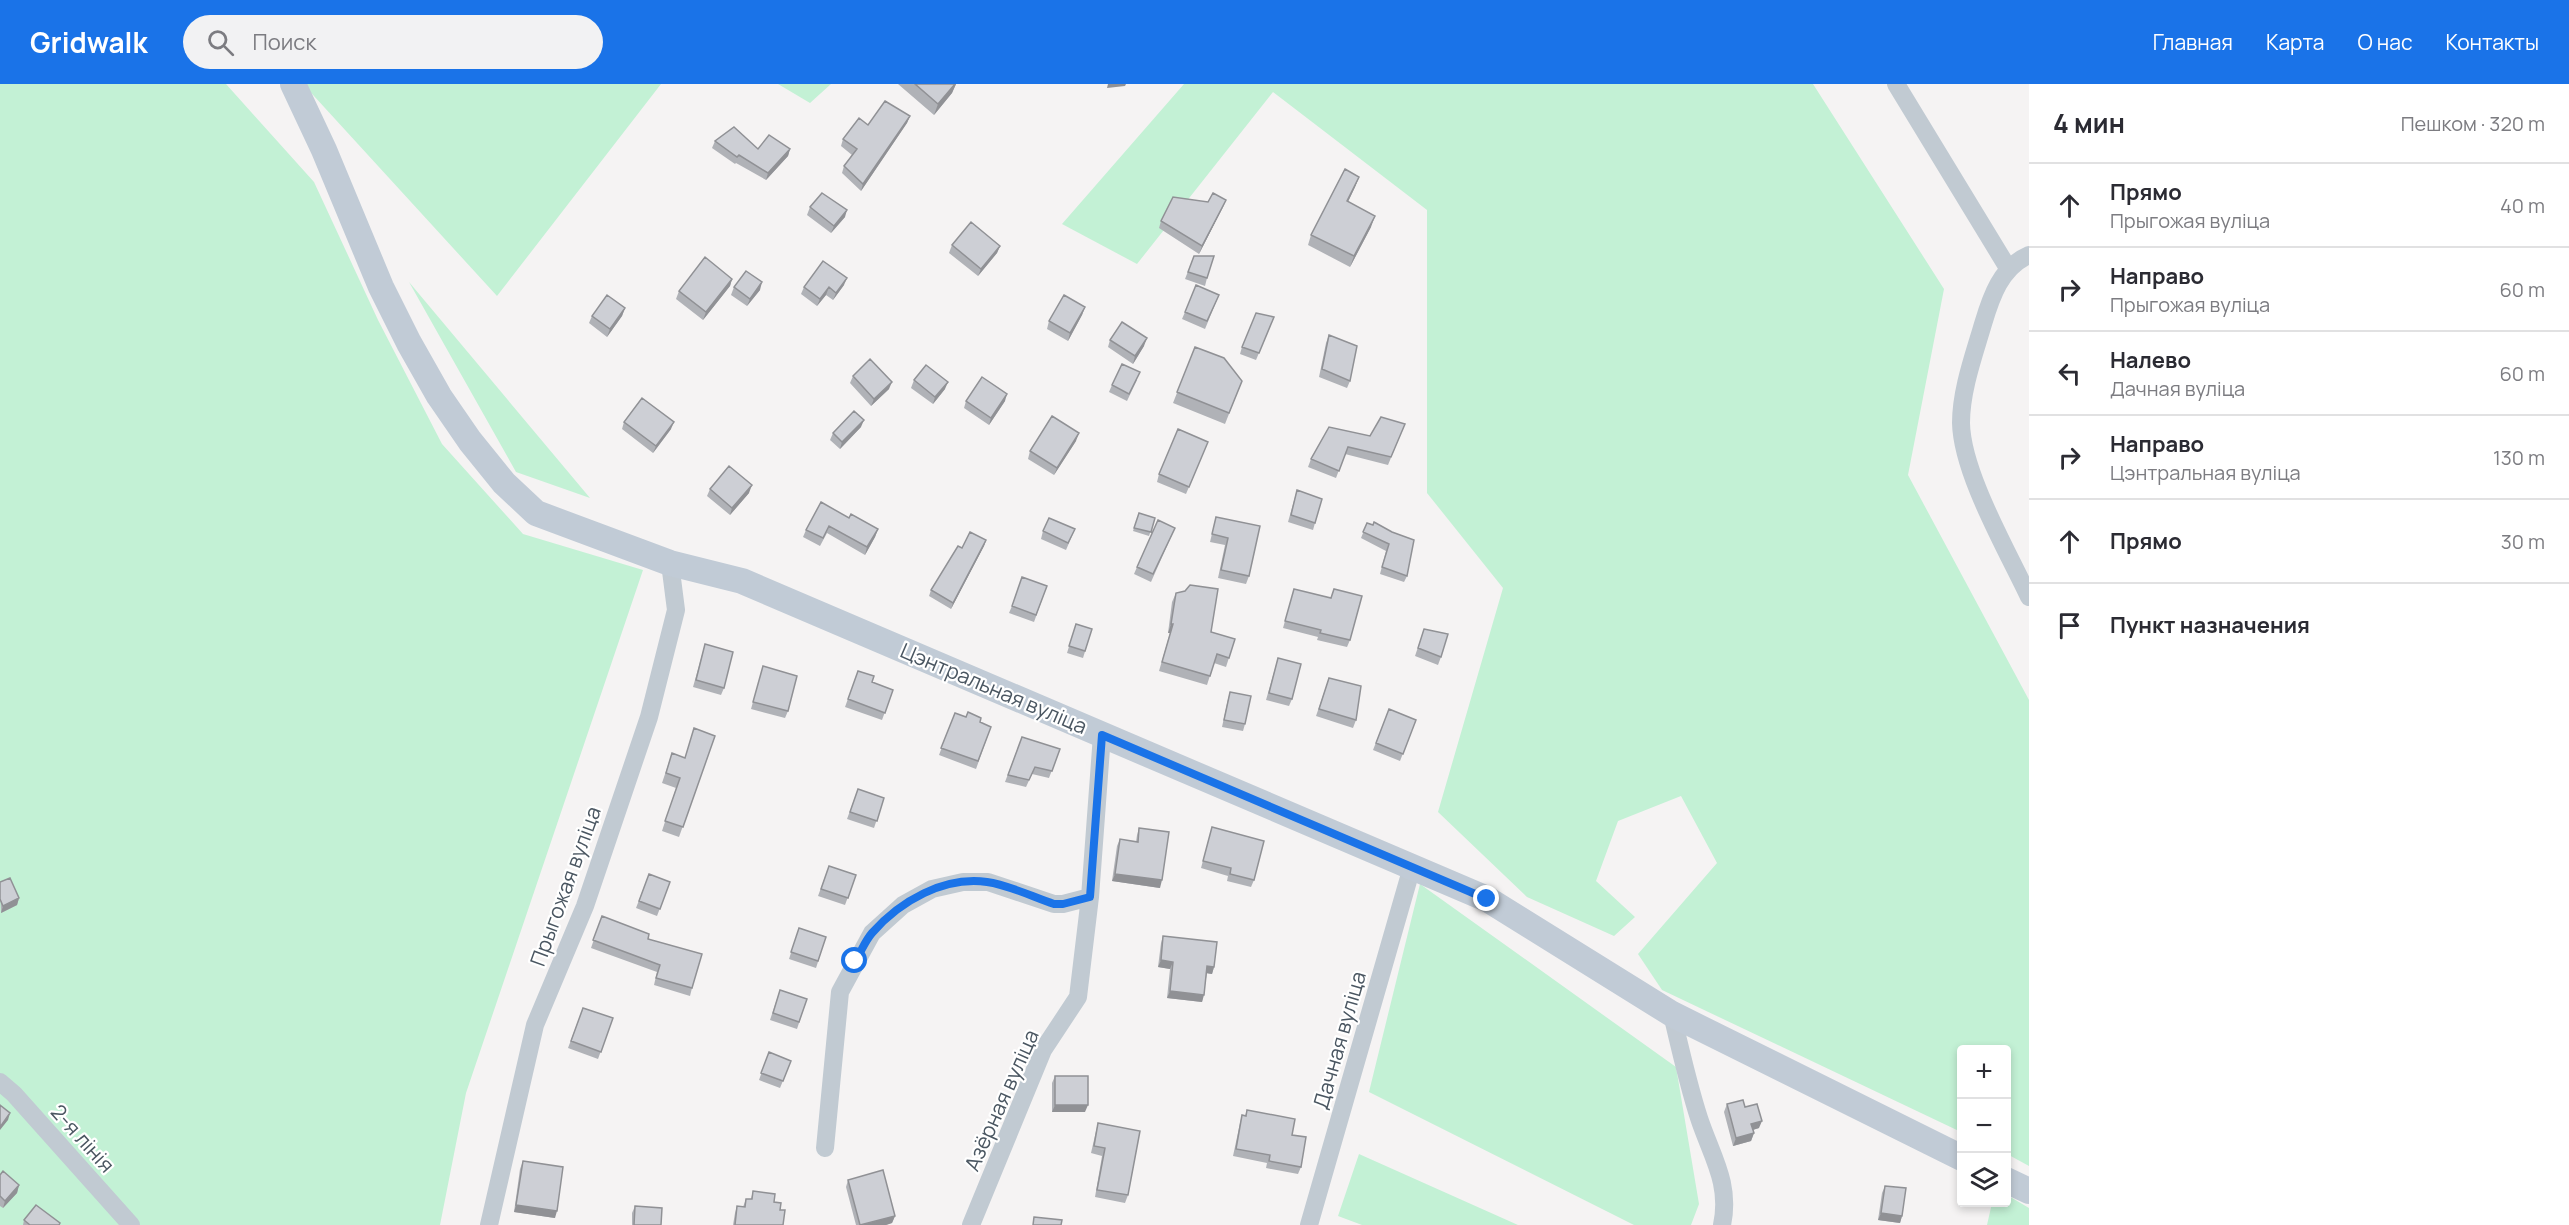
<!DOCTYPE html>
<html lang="ru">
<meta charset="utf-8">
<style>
:root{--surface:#fff;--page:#f2f2f3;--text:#2b2b33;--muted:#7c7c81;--line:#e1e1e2;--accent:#1a73e8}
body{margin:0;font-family:Manrope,sans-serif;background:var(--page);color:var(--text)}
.controls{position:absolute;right:18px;bottom:18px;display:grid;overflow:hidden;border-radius:6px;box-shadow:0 3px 9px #0003}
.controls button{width:54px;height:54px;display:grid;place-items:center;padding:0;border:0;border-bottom:2px solid var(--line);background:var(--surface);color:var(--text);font:30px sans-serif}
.stop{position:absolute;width:18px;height:18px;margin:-14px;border:4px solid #1a73e8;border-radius:50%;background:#fff}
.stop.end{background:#1a73e8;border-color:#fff;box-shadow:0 2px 6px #0008}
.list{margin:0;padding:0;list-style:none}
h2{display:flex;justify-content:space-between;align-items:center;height:78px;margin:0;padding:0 24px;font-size:26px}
h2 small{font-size:20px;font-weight:400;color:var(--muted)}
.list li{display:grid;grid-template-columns:39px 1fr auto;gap:18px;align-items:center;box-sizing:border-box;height:84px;padding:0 24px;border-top:2px solid var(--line)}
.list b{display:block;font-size:22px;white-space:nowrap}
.list p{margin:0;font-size:20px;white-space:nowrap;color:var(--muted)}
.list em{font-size:20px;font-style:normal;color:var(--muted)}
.icon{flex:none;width:33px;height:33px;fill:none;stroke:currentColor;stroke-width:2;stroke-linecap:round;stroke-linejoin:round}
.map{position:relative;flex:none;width:2029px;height:1141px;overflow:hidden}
header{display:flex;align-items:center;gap:36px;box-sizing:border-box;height:84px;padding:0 30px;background:var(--accent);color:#fff}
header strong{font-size:28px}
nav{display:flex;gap:33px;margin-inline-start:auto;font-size:21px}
.search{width:420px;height:54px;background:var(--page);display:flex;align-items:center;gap:15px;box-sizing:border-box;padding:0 21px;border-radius:33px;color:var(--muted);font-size:22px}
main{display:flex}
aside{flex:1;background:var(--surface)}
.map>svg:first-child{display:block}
.green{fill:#c3f1d5}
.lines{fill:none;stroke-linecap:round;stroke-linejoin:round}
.street{stroke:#c1cad2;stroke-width:18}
.secondary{stroke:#c1cbd6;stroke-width:26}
.wall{fill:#b0b2b7}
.shaded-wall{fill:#909195}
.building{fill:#cdcfd5;stroke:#909195;stroke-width:1.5}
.route{stroke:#1a73e8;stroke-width:8}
.labels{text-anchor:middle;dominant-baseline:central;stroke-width:4.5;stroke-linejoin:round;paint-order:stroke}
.street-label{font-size:21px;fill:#4a5661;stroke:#fff}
</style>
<header>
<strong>Gridwalk</strong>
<div class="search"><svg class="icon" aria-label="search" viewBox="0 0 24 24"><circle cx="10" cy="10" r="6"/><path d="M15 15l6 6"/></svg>Поиск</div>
<nav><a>Главная</a><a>Карта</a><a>О нас</a><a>Контакты</a></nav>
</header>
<main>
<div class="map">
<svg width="2029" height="1141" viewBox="0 0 2029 1141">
<rect width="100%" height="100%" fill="#f5f3f3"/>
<!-- green -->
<path class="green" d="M0,0H226L314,98L378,236L442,360L523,450L643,486L466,1009L440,1141H0Z
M303,0H661L497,212Z
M778,0H831L810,19Z
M1184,0H1813L1944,205L1908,391L2029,616V1082L2007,1070L2006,966H1962L1961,1048L1662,906L1638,870L1717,779L1681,712L1618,737L1596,797L1635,833L1614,852L1527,813L1438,728L1503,504L1427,409V126L1273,8L1137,180L1062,140Z
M409,198L590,414L516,388Z
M1420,800L1676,983L1699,1120L1691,1141H1634L1369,1008Z
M1359,1070L1518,1141H1362L1338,1132Z
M2007,1111L2029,1124V1141H1987L1992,1119L2006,1118Z"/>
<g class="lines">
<!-- street -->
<path class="street" d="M1896,0L2008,184
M2029,171C2001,183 1991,213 1983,240C1974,271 1961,306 1961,339C1962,389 2007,466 2029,513
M1672,930C1680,964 1688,1000 1699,1034C1711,1071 1731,1099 1722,1141
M0,998L14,1010L131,1141
M825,1064L840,908L872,849L903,821L932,805L963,798H988L1054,820H1063L1090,813
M489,1141L535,941L585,822L649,633L676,526L670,479
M971,1141L1043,966L1078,913L1090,813L1102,651
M1309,1141L1412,783"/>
<!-- secondary -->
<path class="secondary" d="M293,0L324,66L381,203L409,259L439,312L470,357L504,399L536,429L670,479L742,497L1487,815L1672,930L1962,1074
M2006,1096L2029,1107"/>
</g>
<!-- wall -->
<path class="wall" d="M898,0H956L952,9L934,31Z
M910,32L907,39L861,107L842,89L844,82L852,71L841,62L843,55Z
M715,57L758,65H790L788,72L766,96L736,79L735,80L712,64Z
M1359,93L1355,103L1348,118L1371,143L1350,183L1308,161L1311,151Z
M1226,116L1223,123L1199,170L1159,144L1161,137L1208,118Z
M810,123L845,133L831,149L807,131Z
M952,161L1000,162L997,169L978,192L949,169Z
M1194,172L1207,194L1205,202L1185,195Z
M732,195L730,202L703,236L676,215L679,207Z
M844,201L833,216L826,211L817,222L801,210L804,203Z
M734,203L760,206L747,222L731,211Z
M1219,211L1205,245L1182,235L1185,228Z
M1085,223L1082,231L1068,257L1047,245L1049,237Z
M625,224L622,232L607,253L589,239L592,232Z
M1274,233L1256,276L1240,270L1242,263Z
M1329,251L1350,297L1347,304L1319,293L1326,259Z
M1110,256L1144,262L1133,280L1108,263Z
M1195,263L1242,297L1225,340L1173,319Z
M853,292L889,305L871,322L850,299Z
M914,296L945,305L933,320L911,304Z
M1137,296L1127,317L1109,308L1112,301Z
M966,317H1005L989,341L964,324Z
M624,338L671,345L653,369L622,345Z
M1405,340L1388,381L1345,370L1336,394L1308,383L1311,375L1370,352Z
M861,343L840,365L830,356L833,349Z
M1076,357L1054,391L1028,375L1030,367Z
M1205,365L1186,410L1157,398L1159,390Z
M710,405L749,409L730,431L707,412Z
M1297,406L1315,439L1313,446L1288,438Z
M1139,429L1155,434L1149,452L1133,447Z
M1216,433L1249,492L1246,500L1218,494L1225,461L1210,458Z
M849,434L878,445L875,453L865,471L827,449L820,462L803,453L806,446Z
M1367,439L1392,448L1407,492L1404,498L1380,490L1386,467L1361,454Z
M1175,444L1151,498L1134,490L1137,483Z
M1075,445L1066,466L1041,455L1043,447Z
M986,456L984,462L951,525L929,512L931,506L962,464Z
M1047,502L1034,538L1009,529L1012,522Z
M1294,505L1350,556L1347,563L1317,556L1318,553L1283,544Z
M1176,509L1211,548L1235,555L1226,583L1214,579L1207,601L1159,587L1170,549H1168L1172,518Z
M1076,540L1092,545L1083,574L1067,569Z
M1424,545L1441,573L1438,581L1415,572Z
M705,560L724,604L721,611L693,603Z
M1278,574L1292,615L1289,622L1266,616Z
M763,582L788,627L785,634L751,625Z
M858,587L872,598L893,606L882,636L845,623Z
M1329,594L1356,636L1353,644L1316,632Z
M1230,608L1245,640L1243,647L1222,643L1228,615Z
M1389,625L1416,636L1400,677L1373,666Z
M955,629L991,643L976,685L939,671Z
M715,652L679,753L662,747L676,704L662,699L672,669L684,674Z
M1022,653L1060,665L1049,694L1032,690L1026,703L1005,698Z
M858,705L884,714L874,744L847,735Z
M1212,743L1254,796L1251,803L1227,797L1228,792L1201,784Z
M1139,744L1160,804L1112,797L1117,762L1120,755L1136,758L1137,751Z
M829,782L856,791L845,821L818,812Z
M649,790L670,798L657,832L636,824Z
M0,798L19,814L17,821L1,829Z
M602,832L648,855L692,904L690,912L654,901L657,888L591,864Z
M799,844L826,853L816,884L789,875Z
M1163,852L1214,883L1212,890L1207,889L1202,918L1167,914L1170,885L1158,883L1161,859Z
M780,906L807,915L797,945L770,936Z
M583,924L613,934L598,975L568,964Z
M769,968L791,977L780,1004L759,996Z
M1055,992L1085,1028H1052V999Z
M1727,1020L1745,1023L1759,1044L1753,1046L1754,1049L1751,1057L1733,1062L1724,1028Z
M1247,1026L1292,1051L1301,1083L1298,1090L1266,1084L1267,1079L1233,1072L1240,1039L1242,1031L1245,1032Z
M1098,1039L1128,1111L1125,1119L1095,1113L1102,1072L1091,1069L1096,1047Z
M523,1077L555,1134L514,1128L520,1085Z
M0,1091L19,1101L17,1109L3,1124L0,1122Z
M848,1096L895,1132L892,1139L886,1141H856L846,1103Z
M1885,1102L1902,1132L1900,1139L1878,1136L1882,1109Z
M753,1107L774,1118L780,1126L783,1141H733L735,1129L737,1122L743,1123L746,1115H751Z
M635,1122L661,1141H632V1129Z
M24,1136L60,1141H23Z"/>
<!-- shaded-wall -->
<path class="shaded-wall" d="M955,0H956L952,9L934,31L938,20Z
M1108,0H1126L1125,2L1107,4Z
M910,32L907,39L861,107L863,100Z
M790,65L788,72L766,96L768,89Z
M1359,93L1355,103L1343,128L1347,117Z
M1226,116L1223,123L1199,170L1202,162Z
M847,126L845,133L831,149L834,142Z
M1375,132L1371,143L1350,183L1354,172Z
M1000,162L997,169L978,192L981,185Z
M847,194L844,201L833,216L836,209Z
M732,195L730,202L703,236L706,228Z
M762,198L760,206L747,222L750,215Z
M829,203L826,211L817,222L820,215Z
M1085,223L1082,231L1068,257L1070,249Z
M625,224L622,232L607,253L610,245Z
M1147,254L1144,262L1133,280L1135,272Z
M892,298L889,305L871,322L874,315Z
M948,298L945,305L933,320L935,313Z
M1007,310L1005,317L989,341L991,334Z
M864,336L861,343L840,365L842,358Z
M674,338L671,345L653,369L656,362Z
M1079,349L1076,357L1054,391L1057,384Z
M752,401L749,409L730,431L732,424Z
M878,445L875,453L865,471L867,463Z
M986,456L984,462L951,525L953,519Z
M1171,540H1173L1170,549H1168Z
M1115,790L1162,796L1160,804L1112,797Z
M19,814L17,821L1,829L3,822Z
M1161,876L1173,878L1170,885L1158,883Z
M1207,882L1214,883L1212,890L1205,889Z
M1170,907L1204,911L1202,918L1167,914Z
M1055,1021H1088L1085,1028H1052Z
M10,1029L8,1036L0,1046V1043Z
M1762,1037L1759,1044L1749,1047L1751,1040Z
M1754,1049L1751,1057L1733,1062L1736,1054Z
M19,1101L17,1109L3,1124L5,1117Z
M516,1121L557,1127L555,1134L514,1128Z
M1881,1129L1902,1132L1900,1139L1878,1136Z
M895,1132L892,1139L886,1141H861Z"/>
<!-- building -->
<path class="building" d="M915,0H955L938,20Z
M885,17L910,32L863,100L844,82L857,65L843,55L859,34L868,41Z
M734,43L758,65L769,51L790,65L768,89L739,71L737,73L715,57Z
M1345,85L1359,93L1347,117L1375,132L1354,172L1311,151Z
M822,109L847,126L834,142L810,123Z
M1213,109L1226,116L1202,162L1161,137L1173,113L1208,118Z
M971,138L1000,162L981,185L952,161Z
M1194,172H1214L1207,194L1188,188Z
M705,173L732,195L706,228L679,207Z
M823,177L847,194L836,209L829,203L820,215L804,203Z
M746,187L762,198L750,215L734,203Z
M1196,201L1219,211L1207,237L1185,228Z
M607,211L625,224L610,245L592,232Z
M1064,211L1085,223L1070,249L1049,237Z
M1256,229L1274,233L1259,269L1242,263Z
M1122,238L1147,254L1135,272L1110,256Z
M1329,251L1357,262L1350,297L1322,285Z
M1195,263L1224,274L1242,297L1229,329L1177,308Z
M870,275L892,298L874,315L853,292Z
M1122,280L1140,288L1129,310L1112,301Z
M926,281L948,298L935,313L914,296Z
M982,293L1007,310L991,334L966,317Z
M642,314L674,338L656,362L624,338Z
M854,327L864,336L842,358L833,349Z
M1052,332L1079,349L1057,384L1030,367Z
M1381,333L1405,340L1391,373L1348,363L1339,387L1311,375L1329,343L1370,352Z
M1178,345L1208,358L1189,403L1159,390Z
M729,382L752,401L732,424L710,405Z
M1297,406L1322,415L1315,439L1291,431Z
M821,418L849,434L851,430L878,445L867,463L829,442L823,454L806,446Z
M1139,429L1155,434L1151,448L1134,444Z
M1216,433L1260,442L1249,492L1221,486L1228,454L1212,450Z
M1049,434L1075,445L1068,459L1043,447Z
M1158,436L1175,444L1153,490L1137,483Z
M1374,438L1392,448L1414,456L1407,492L1382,483L1389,460L1363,448L1367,439L1373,441Z
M970,448L986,456L953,519L931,506L958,462L962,464Z
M1022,493L1047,502L1036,531L1012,522Z
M1190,501L1218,505L1211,548L1235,555L1229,574L1217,570L1210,592L1162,578L1173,540H1171L1176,509L1185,507Z
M1294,505L1331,514L1334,505L1362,512L1350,556L1320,549L1321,546L1285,537Z
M1076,540L1092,545L1085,567L1069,562Z
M1424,545L1448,550L1441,573L1418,564Z
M705,560L733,568L724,604L696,596Z
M1278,574L1301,580L1292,615L1269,609Z
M763,582L797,592L788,627L753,618Z
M858,587L874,592L872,598L893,606L885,629L848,615Z
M1329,594L1361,602L1356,636L1319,625Z
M1230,608L1251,612L1245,640L1224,636Z
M1389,625L1416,636L1403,670L1376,659Z
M968,628L981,634L980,638L991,643L978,677L941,664L955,629L966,633Z
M694,644L715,652L683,743L665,737L680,694L666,689L672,669L685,674Z
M1022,653L1060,665L1052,687L1035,683L1029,696L1008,691Z
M858,705L884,714L877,737L850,728Z
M1212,743L1264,757L1254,796L1230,790L1231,784L1203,777Z
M1139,744L1169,748L1162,796L1115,790L1120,755L1138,758Z
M829,782L856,791L848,814L821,805Z
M649,790L670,798L660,825L639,817Z
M10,794L19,814L3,822L0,815V798Z
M602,832L649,850L648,855L702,870L692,904L656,894L660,881L593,856Z
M799,844L826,853L818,877L791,868Z
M1163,852L1217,858L1214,883L1207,882L1204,911L1170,907L1173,878L1161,876Z
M780,906L807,915L799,938L773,929Z
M583,924L613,934L601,968L571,957Z
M769,968L791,977L783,997L761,989Z
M1055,992H1088V1021H1055Z
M1743,1016L1745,1023L1757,1020L1762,1037L1751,1040L1754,1049L1736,1054L1727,1020Z
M0,1021L10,1029L0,1043Z
M1247,1026L1295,1035L1292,1051L1306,1053L1301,1083L1269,1077L1270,1071L1236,1065L1242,1031L1246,1032Z
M1098,1039L1140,1047L1128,1111L1097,1106L1105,1064L1094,1062Z
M523,1077L563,1083L557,1127L516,1121Z
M883,1086L895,1132L860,1141L848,1096Z
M3,1087L19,1101L5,1117L0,1112V1091Z
M1885,1102L1906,1104L1902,1132L1881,1129Z
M753,1107L775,1110L774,1118L781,1119L780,1126H785L783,1141H735L737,1122L745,1123L746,1115H752Z
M36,1121L60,1139L59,1141H30L24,1136Z
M635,1122L662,1124L661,1141H634Z
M1034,1133L1062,1136L1061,1141H1033Z"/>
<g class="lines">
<!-- route -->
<path class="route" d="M855,877C861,868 865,857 872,849C900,817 944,792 987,798C1009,801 1033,813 1054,820H1063L1090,813L1102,651L1487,815"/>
</g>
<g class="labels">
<!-- street labels -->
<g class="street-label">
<text transform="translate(994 604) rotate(23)">Цэнтральная вуліца</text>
<text transform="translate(565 802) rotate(-70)">Прыгожая вуліца</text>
<text transform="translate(1339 956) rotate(-74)">Дачная вуліца</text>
<text transform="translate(1001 1016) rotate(-66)">Азёрная вуліца</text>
<text transform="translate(83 1054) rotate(48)">2-я лінія</text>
</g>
</g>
</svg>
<div class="controls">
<button>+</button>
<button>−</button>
<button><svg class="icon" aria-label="layers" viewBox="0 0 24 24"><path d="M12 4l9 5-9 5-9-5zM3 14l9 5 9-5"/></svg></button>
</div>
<div class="stop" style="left:855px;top:877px"></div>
<div class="stop end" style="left:1487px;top:815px"></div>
</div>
<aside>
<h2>4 мин<small>Пешком · 320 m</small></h2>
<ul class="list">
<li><svg class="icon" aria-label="ahead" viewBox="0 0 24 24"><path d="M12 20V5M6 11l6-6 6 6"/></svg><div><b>Прямо</b><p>Прыгожая вуліца</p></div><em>40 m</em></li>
<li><svg class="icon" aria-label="right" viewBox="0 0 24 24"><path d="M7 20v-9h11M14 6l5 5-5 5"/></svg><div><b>Направо</b><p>Прыгожая вуліца</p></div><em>60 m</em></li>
<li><svg class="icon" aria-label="left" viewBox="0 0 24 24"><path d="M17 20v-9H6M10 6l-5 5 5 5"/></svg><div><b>Налево</b><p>Дачная вуліца</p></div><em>60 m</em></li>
<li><svg class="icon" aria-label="right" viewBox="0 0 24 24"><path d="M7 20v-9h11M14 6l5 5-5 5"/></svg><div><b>Направо</b><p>Цэнтральная вуліца</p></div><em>130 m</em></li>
<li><svg class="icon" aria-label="ahead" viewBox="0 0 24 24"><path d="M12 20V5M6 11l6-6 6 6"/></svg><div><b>Прямо</b></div><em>30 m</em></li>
<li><svg class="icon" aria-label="arrive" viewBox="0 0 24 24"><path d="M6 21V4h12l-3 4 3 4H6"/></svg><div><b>Пункт назначения</b></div></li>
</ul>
</aside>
</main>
